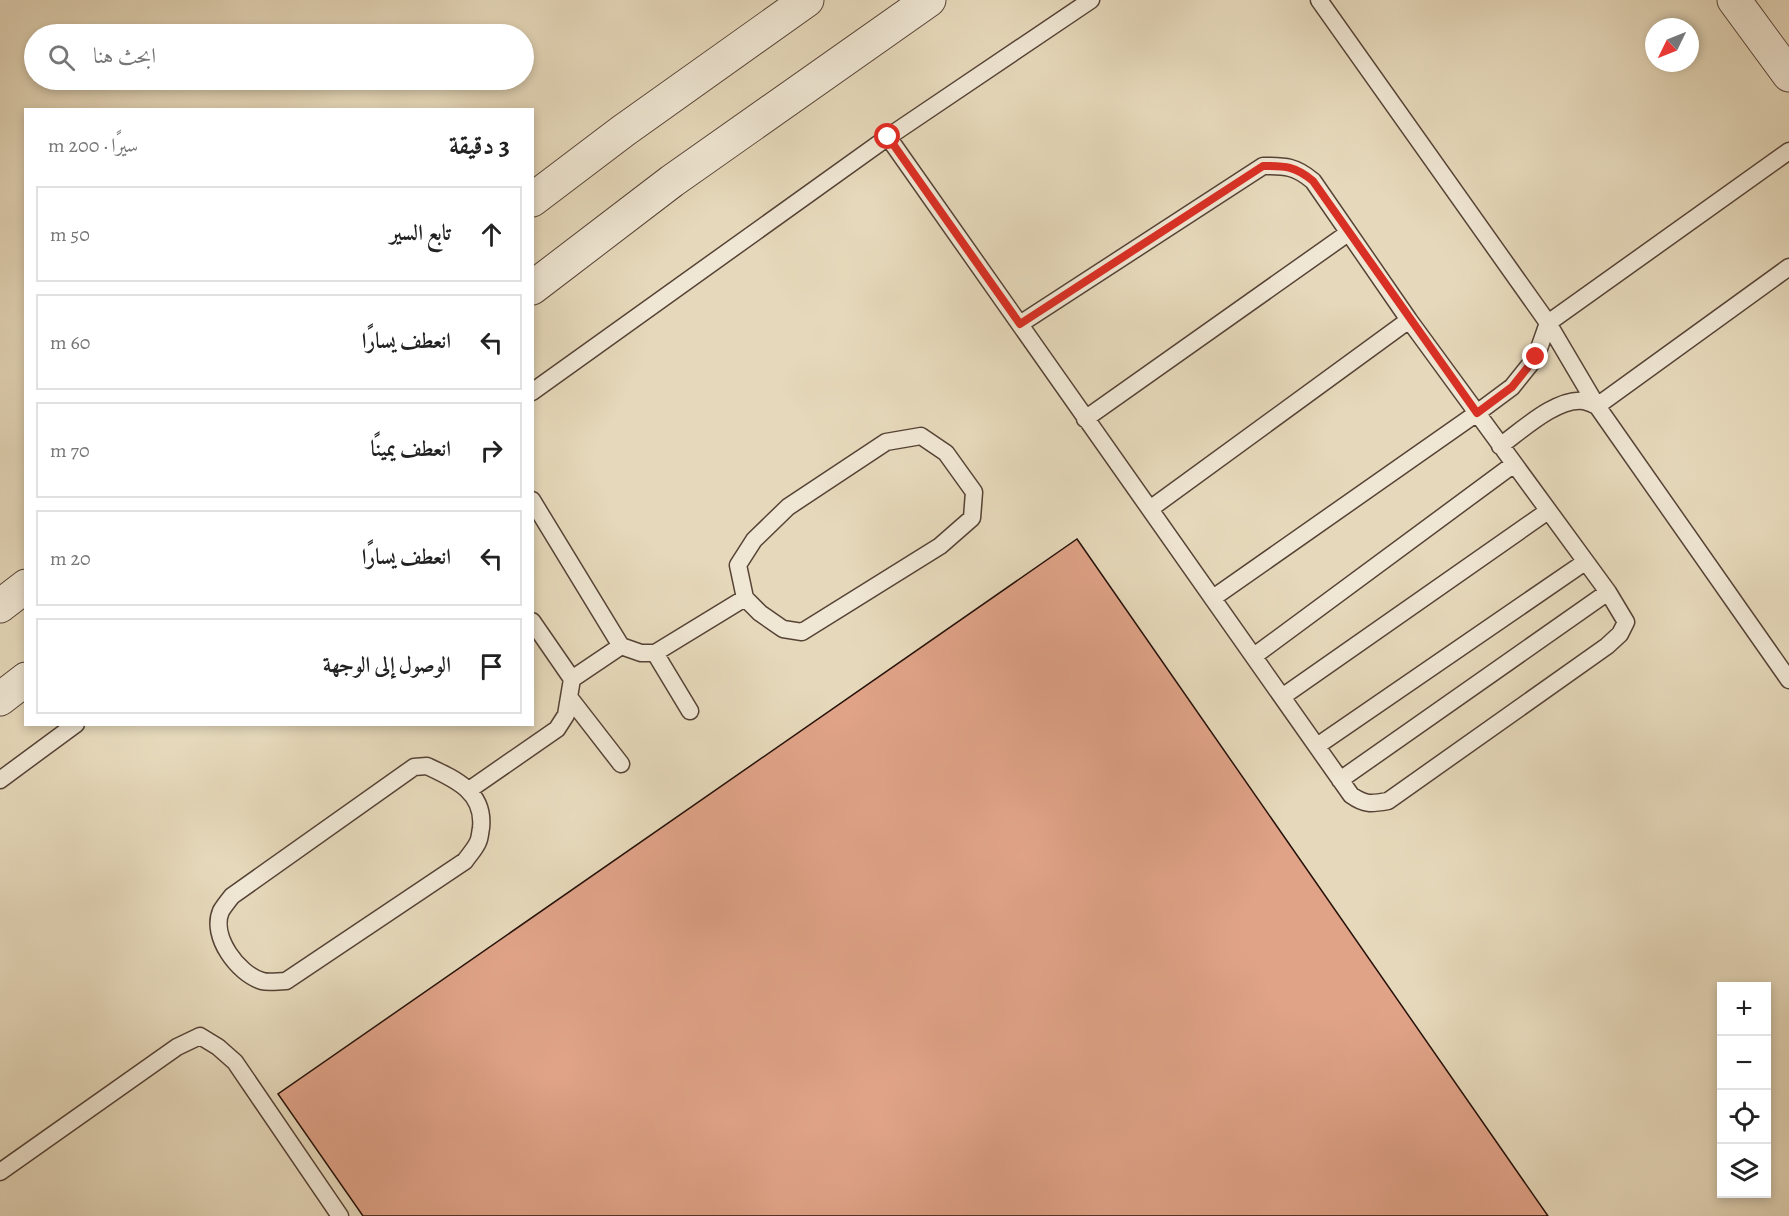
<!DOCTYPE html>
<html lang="ar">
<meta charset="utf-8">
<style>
:root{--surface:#fff;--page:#f6f6f6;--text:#222;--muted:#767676;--line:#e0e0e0}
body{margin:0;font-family:Alegreya,Amiri,serif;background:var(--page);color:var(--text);direction:rtl}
.controls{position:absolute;right:18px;bottom:18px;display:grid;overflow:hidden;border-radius:0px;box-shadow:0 3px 9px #0003}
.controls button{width:54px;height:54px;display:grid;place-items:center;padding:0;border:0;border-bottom:2px solid var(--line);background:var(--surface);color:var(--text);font:30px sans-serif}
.compass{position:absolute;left:1645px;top:18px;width:54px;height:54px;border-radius:50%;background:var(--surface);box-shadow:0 3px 9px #0003;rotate:227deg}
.stop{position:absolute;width:18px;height:18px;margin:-14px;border:4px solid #d93025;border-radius:50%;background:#fff}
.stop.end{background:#d93025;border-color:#fff;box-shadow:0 2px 6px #0008}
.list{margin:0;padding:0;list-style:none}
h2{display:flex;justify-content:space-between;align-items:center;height:78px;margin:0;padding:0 24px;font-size:26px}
h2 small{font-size:20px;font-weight:400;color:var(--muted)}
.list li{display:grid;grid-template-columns:39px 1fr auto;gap:18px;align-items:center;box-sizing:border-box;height:96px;margin:0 12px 12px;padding:0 12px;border:2px solid var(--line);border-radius:0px}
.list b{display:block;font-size:22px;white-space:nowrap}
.list em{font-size:20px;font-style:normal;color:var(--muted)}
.icon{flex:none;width:33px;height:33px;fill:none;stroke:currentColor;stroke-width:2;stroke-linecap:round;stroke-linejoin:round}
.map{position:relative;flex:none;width:1789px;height:1216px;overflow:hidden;direction:ltr}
.search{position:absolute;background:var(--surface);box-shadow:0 3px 9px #0003;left:24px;top:24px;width:510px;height:66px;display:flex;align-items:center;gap:15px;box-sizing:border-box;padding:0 21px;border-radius:33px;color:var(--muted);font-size:22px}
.panel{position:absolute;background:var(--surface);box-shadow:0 3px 9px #0003;left:24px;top:108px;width:510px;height:618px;border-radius:0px;direction:rtl}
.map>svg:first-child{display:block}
.building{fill:#e0a388;stroke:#261109;stroke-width:1.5}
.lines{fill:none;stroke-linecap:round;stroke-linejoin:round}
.service-casing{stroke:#564336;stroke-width:19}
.tertiary-casing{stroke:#564336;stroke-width:35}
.service{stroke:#efe6d3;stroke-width:16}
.tertiary{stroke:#efe6d3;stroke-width:33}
.route{stroke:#d93025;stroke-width:8}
</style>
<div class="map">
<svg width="1789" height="1216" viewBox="0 0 1789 1216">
<rect width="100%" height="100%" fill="#e6d9bb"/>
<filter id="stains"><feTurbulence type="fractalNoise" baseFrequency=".00333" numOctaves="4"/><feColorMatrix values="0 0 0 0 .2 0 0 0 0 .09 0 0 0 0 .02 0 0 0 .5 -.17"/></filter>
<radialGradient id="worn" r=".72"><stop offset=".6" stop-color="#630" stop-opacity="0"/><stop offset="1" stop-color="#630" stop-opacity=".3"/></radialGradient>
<!-- building -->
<path class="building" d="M1077,539L1548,1216H363L278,1094Z"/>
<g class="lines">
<defs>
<path id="service" d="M888,137L1351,795C1365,805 1371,804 1388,801L1607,646L1620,634L1626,622L1608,592L1409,320L1313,181C1295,166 1286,166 1263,166L1020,324
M1789,151L1548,323L1597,406L1789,267
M532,392L888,137L1091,0
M1085,419L1348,233
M921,436L946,453L974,492L972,518L940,546L802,632L783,629L760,613L745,598L738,565L754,540L788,507L886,442Z
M1500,446C1521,431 1557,397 1584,401C1588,402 1593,404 1597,406L1789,680
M532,500L621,646L641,653H655L745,598
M1150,509L1409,320
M1213,598L1477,413L1512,387L1536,357L1548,323L1319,0
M655,653L690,711
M1254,656L1514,464
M572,679L621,646
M569,697L621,764
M1282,697L1548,511
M1317,746L1585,562
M427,766C455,779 485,792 481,828C480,833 480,838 478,842C475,849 469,855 465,861L286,981C278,981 269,983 262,981C238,974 210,936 221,911C224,906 228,901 232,896L414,767Z
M0,780L76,724
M1340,780L1608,592
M469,790L557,729L566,715L572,679L532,621
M0,1172L177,1047L200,1036L218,1047L235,1062L340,1216"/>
<path id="tertiary" d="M1734,0L1789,75
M532,200L623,131L807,0
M532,288L672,181L929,0
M0,606L26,586
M0,699L26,679"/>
</defs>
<!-- service casing -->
<use href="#service" class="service-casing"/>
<!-- tertiary casing -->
<use href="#tertiary" class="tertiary-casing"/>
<!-- service -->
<use href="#service" class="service"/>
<!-- tertiary -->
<use href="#tertiary" class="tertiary"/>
</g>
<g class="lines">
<!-- route -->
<path class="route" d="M888,137L1020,324L1263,166C1286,166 1295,166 1313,181L1477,413L1512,387L1536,357"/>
</g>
<rect width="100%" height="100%" filter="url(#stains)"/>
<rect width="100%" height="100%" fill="url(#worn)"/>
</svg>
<div class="controls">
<button>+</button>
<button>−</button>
<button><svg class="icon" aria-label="locate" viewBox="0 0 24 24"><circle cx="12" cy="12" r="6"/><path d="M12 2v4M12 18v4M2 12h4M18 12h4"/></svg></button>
<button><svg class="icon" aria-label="layers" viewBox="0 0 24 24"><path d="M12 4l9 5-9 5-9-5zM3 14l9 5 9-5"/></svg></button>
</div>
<svg class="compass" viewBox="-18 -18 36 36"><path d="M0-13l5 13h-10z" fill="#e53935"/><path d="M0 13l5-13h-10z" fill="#767676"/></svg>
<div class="stop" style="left:888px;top:137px"></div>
<div class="stop end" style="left:1536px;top:357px"></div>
<div class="search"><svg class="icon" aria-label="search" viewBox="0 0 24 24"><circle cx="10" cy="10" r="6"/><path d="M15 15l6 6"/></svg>ابحث هنا</div>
<section class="panel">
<h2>3 دقيقة<small>سيرًا · 200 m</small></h2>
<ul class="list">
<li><svg class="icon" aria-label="ahead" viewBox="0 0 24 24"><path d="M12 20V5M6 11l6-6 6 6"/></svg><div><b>تابع السير</b></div><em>50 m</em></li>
<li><svg class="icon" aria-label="left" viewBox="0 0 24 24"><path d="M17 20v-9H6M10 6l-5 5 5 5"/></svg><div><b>انعطف يسارًا</b></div><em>60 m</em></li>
<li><svg class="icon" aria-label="right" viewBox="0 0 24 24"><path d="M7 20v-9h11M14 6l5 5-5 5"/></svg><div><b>انعطف يمينًا</b></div><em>70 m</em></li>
<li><svg class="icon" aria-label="left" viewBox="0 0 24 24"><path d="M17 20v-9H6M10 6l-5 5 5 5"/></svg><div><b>انعطف يسارًا</b></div><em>20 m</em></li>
<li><svg class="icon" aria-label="arrive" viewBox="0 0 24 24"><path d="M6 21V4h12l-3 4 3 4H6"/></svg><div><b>الوصول إلى الوجهة</b></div></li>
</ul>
</section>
</div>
